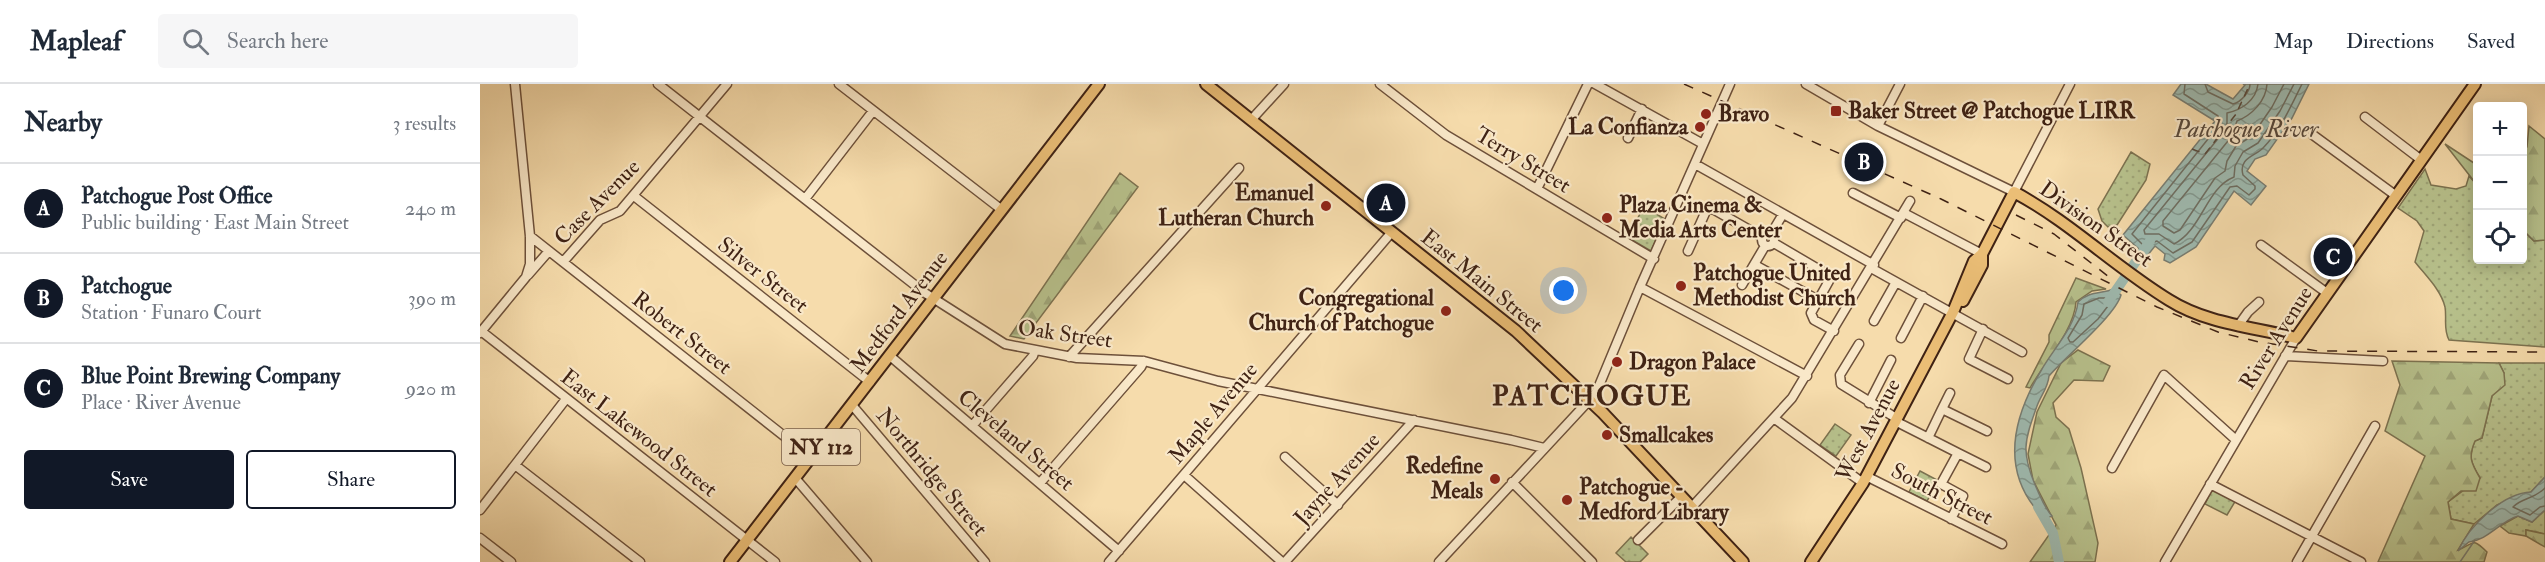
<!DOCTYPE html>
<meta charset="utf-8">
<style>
:root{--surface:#fff;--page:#f6f6f7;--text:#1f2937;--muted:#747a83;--line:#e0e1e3;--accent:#111827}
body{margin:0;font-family:"IM FELL Double Pica",serif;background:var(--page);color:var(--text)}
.controls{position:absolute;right:18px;top:18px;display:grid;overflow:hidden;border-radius:6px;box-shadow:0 3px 15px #0003}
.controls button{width:54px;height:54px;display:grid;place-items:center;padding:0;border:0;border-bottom:2px solid var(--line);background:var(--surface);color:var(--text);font:30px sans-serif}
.you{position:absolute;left:1084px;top:207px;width:21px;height:21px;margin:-15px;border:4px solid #fff;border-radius:50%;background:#1a73e8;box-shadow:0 0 0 9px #1a73e833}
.badge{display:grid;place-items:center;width:39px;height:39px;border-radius:50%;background:var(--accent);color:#fff;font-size:20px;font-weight:700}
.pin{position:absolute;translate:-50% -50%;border:3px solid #fff;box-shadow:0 2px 6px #0006}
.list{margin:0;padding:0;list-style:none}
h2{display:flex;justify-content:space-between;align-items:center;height:78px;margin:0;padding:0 24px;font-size:26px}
h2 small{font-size:20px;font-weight:400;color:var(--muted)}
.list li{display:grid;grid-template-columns:39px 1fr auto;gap:18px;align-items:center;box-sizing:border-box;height:90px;padding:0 24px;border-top:2px solid var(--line)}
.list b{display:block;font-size:22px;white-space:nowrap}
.list p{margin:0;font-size:20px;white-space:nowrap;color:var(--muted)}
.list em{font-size:20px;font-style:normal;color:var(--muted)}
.actions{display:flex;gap:12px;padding:18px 24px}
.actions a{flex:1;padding:14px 0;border:2px solid var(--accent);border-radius:6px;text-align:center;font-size:21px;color:var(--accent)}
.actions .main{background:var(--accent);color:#fff}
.icon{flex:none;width:33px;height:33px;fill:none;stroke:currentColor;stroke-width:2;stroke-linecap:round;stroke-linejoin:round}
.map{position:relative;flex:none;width:2065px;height:478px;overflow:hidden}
header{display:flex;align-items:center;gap:36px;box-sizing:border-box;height:84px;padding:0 30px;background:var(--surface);border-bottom:2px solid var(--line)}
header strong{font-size:28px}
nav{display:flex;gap:33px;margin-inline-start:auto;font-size:21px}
.search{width:420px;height:54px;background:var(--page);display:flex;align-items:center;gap:15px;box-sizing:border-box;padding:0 21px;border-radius:6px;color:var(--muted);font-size:22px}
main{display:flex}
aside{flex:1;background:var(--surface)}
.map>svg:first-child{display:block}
.green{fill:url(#green-dots);stroke:#7c7250;stroke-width:1.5}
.forest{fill:url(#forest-firs);stroke:#7c7250;stroke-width:1.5}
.water{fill:url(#water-waves);stroke:#787d72;stroke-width:1.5}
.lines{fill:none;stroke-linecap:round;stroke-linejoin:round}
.shore{stroke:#6e6e62;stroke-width:1.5}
.stream{stroke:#787d72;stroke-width:1.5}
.river{stroke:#9ebab0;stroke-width:10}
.ferry{stroke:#57483b;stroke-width:1.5;stroke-dasharray:8 6;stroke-linecap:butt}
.minor-casing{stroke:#6d503a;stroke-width:11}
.major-casing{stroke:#3f2214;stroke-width:14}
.minor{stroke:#f9e8c9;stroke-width:8}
.major{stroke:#ebbe76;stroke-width:10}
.rail{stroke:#3f2214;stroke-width:1.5;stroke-dasharray:10 10;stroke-linecap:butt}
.poi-dot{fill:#8f2418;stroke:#f9e8c9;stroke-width:2}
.labels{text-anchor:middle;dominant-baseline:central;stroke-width:4.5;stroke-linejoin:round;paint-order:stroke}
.shield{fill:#f9e8c9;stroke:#775d4a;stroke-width:1.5}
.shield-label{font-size:21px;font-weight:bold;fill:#3f2214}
.poi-label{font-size:22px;font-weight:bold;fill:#3f2214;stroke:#f9e8c9;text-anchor:start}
.street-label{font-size:22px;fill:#3f2214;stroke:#f9e8c9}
.water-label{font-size:24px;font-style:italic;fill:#57483b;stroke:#f9e8c9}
.district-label{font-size:28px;font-weight:bold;letter-spacing:1.5px;fill:#3f2214;stroke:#f9e8c9}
</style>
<header>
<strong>Mapleaf</strong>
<div class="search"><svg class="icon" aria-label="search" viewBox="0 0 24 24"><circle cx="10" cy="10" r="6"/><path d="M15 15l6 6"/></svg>Search here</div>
<nav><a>Map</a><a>Directions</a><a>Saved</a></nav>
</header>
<main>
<aside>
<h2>Nearby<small>3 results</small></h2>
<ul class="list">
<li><span class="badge">A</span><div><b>Patchogue Post Office</b><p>Public building · East Main Street</p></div><em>240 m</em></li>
<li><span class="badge">B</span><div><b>Patchogue</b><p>Station · Funaro Court</p></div><em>390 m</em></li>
<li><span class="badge">C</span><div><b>Blue Point Brewing Company</b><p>Place · River Avenue</p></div><em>920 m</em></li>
</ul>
<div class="actions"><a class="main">Save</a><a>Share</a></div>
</aside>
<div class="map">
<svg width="2065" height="478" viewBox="0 0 2065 478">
<defs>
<pattern id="green-dots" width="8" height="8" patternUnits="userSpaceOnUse" patternTransform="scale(1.5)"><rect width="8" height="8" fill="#b8c28d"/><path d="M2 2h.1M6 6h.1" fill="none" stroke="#9fa679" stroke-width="1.8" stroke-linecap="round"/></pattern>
<pattern id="forest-firs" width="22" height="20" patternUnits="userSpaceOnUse" patternTransform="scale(1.5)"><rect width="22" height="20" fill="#b8c28d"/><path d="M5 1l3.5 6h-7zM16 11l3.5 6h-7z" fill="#9fa679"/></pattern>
<pattern id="water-waves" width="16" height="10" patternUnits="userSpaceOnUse" patternTransform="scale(1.5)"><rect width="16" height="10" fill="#9ebab0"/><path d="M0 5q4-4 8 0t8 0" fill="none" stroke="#82978e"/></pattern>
</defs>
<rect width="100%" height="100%" fill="#f6dcac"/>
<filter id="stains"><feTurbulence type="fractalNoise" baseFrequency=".00333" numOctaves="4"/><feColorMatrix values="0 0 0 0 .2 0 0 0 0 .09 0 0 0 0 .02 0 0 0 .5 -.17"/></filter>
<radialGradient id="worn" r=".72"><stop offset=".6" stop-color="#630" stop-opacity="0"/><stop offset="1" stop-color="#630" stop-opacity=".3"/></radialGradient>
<!-- green -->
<path class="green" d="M1651,68L1670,80L1666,96L1637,141L1628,143L1622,137L1618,125Z
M1945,85L1951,101L1976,105L1986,102L1989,92L1997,101L1998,176H2042L2043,146L2054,157L2065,156V263L1969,256C1963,245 1967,235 1965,223C1961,206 1946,192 1935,178L1944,147L1937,137L1918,124Z
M1164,123L1185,135L1171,167L1147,153Z
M2019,279H2065V393L2051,408L2017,421L1994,440L1971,435L1968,418L2000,394C1991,379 1988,373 1995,357L2002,354L2012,312L2024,289Z
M1355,340L1371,351L1356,372L1340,361Z
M1440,387L1459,397L1447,417L1429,408Z
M1733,404L1756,416L1747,431L1725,420Z
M2065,426V450L2046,446V452L2029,449L2020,442L2038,432L2052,438Z
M1151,453L1168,470L1160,478H1146L1136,469Z"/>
<!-- forest -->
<path class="forest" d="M2049,42L2065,55V156L2054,157L2043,146V67L2047,63Z
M1965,60L1997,81V101Z
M640,89L658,103L544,255L530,252Z
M1596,194L1626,205L1612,207L1596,218C1594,247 1564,279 1550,304L1546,303L1569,258V251Z
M1598,266L1630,282L1623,297L1594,296L1573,319L1576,333L1589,345L1601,384L1618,459L1615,478H1550L1576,441L1553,396L1548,370L1557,328L1581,279Z
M1912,277L2019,279L2024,289L2025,301L2012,312L2002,354L1995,357C1988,373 1991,379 2000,394L1996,407H1981L1968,418L1971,435L1994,440L1978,466C1995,459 1992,453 2007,468L2004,478H1898L1945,372L1905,347L1920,301Z
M2046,446L2065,450V463L2046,452Z"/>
<!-- water -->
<path class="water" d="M1701,0H1726L1753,15L1765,1L1763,0H1829L1812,34L1786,71L1775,75L1767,87L1786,102L1771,121L1754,107L1716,163L1690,179L1684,176L1685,170L1675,162L1667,172L1643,151L1735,37L1693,11Z
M1634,205L1641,211C1635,232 1586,272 1569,292C1568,304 1561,311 1557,322C1544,358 1541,368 1556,403C1561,414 1564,423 1572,432L1565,435C1519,390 1531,336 1562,285C1574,264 1595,243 1598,218C1609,207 1621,210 1634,205Z
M2065,393V426L2052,438L2038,432C2019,438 2008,456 1989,458L1978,467C1989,442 2023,409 2051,408Z"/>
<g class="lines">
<!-- shore -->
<path class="shore" d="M1705,0L1704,10L1738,32L1740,40L1652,150L1664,162L1677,157L1693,169L1712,158L1750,103L1757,102L1769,111L1775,105V102L1763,91C1758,74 1776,72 1783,64C1800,47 1811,22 1822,0
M1725,0L1728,8L1753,20C1761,18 1770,8 1770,0
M1778,0C1776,17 1761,26 1747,29V39L1745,46L1664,146L1665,150H1679L1694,160C1722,146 1726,104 1754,93L1755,82L1763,68L1778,59L1800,27L1814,0
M1787,0C1786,17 1772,31 1757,37L1752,52L1683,137V142L1694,149L1700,146L1735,94L1745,87L1747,77L1756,62L1772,52L1792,23L1804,0
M1619,214H1629L1631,218L1618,235L1593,258H1590L1588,254L1602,231L1604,220Z
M2065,404C2053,416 2043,413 2033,423L2050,431L2060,423L2065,422"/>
<!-- stream -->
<path class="stream" d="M1980,478L1995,456"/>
<!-- river -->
<path class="river" d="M1628,218L1670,157
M1558,423L1573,449L1579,478"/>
<!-- ferry -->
<path class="ferry" d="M1712,65L1725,70L1756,30L1770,0"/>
<defs>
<path id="minor" d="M178,0L445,209L525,260L597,274L664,277L738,297L1031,356L1064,364
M359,0L522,126
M900,0L966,51L1174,175
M1115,0L1223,60
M1326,0L1398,42L1534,108L1590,0
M1885,33L1940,75
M772,35L804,0
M1398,42L1420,0
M1833,51L1915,111
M1148,54L1162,25
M1215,80L1394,181
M1057,105L1108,0
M1373,109L1421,134
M154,112L390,298
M325,115L393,27
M1424,129L1502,170
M1282 156a6 6 0 1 1 12 0a6 6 0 1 1-12 0Z
M1291,150L1303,130
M50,152L332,374
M1294,159L1350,192V195L1331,229L1334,236L1354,247
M1781,161L1847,209
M1208,167L1226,127L1231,124L1282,153
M83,178L120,136L140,127L247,0
M1275,181L1338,216
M1391,184L1542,268
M48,191L69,167
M1262,201L1285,162
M1160,203L1327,292
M1394,237L1416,198
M1758,242L1768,228L1779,218
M1503,245L1489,275L1528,295
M1,247L295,478
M0,249L46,193L50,180V152L35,0
M1421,254L1443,212
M1379,260L1360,291L1361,300L1416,334
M410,272L639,467
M1805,272L1903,277
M589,273L759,84
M1389,319L1411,276
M372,321L505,478
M1462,325L1470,309
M1295,335L1383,399
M1415,337L1478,369L1461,400L1483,412L1471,435
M492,342L553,272L555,266
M1448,354L1462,325L1507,347
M1478,369L1506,383
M805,373L858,421
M35,381L160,478
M1632,384L1684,291L1756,356
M704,391L802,478
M1386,392L1522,460
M316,395L387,478
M1032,398L1112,478
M560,399L661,283L664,277
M1730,400L1881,478
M1212,423L1312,314L1430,117
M0,426L86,315
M0,454L31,478
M1158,456L1202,412
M629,478L911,149
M805,478L934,336
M959,478L1116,309L1160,203L1250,0
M1685,478L1816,254
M1817,478L1895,342"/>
<path id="major" d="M726,0L1036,247L1123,329L1263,478
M1483,217L1502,181V170
M250,478L619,0
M1331,478L1383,399L1473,228L1494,177L1502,170L1534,108C1590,138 1635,183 1689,216C1727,240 1774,243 1816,254L1995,0"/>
</defs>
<!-- minor casing -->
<use href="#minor" class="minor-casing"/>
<!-- major casing -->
<use href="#major" class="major-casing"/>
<!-- minor -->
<use href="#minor" class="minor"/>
<!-- major -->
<use href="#major" class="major"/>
<!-- rail -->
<path class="rail" d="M1204,0L1461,115L1677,223L1738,248L1779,258L1838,267L2065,268
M1536,131L1574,150L1629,193"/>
</g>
<!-- markers -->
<g class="poi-dot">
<rect x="1350" y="21" width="12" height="12" rx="3"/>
<circle cx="1226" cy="30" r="6"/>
<circle cx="1220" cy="43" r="6"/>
<circle cx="846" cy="122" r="6"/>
<circle cx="1127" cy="134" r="6"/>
<circle cx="1201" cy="202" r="6"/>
<circle cx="966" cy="227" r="6"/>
<circle cx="1137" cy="278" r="6"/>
<circle cx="1127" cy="351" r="6"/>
<circle cx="1015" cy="395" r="6"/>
<circle cx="1087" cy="416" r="6"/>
</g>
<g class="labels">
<!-- shield labels -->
<rect class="shield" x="302" y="345" width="78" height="36" rx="4.5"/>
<g class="shield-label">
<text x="341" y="363">NY 112</text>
</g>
<!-- poi labels -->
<g class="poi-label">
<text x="1368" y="27">Baker Street @ Patchogue LIRR</text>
<text x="1238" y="30">Bravo</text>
<text x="1208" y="43" text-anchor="end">La Confianza</text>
<text x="834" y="109" text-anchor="end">Emanuel<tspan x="834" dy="25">Lutheran Church</tspan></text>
<text x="1139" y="121">Plaza Cinema &amp;<tspan x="1139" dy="25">Media Arts Center</tspan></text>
<text x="1213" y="189">Patchogue United<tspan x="1213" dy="25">Methodist Church</tspan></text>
<text x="954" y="214" text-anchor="end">Congregational<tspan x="954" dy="25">Church of Patchogue</tspan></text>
<text x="1149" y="278">Dragon Palace</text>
<text x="1139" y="351">Smallcakes</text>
<text x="1003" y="382" text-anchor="end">Redefine<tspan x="1003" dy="25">Meals</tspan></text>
<text x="1099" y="403">Patchogue -<tspan x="1099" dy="25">Medford Library</tspan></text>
</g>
<!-- street labels -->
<g class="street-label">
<text transform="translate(1043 76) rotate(31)">Terry Street</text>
<text transform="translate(117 118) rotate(-45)">Case Avenue</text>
<text transform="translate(1616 140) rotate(35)">Division Street</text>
<text transform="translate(283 191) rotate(38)">Silver Street</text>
<text transform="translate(1002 197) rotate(39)">East Main Street</text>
<text transform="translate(419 228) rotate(-53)">Medford Avenue</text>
<text transform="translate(202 249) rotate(38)">Robert Street</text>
<text transform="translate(585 250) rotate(8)">Oak Street</text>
<text transform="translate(1796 254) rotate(-58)">River Avenue</text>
<text transform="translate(733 329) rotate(-50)">Maple Avenue</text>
<text transform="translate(1388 346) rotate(-62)">West Avenue</text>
<text transform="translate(159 349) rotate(38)">East Lakewood Street</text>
<text transform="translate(536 356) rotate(40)">Cleveland Street</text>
<text transform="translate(452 388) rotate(50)">Northridge Street</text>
<text transform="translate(857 395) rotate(-48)">Jayne Avenue</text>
<text transform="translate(1462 410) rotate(27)">South Street</text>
</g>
<!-- water labels -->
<g class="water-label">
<text x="1766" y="45">Patchogue River</text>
</g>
<!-- district labels -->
<g class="district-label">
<text x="1112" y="312">PATCHOGUE</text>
</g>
</g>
<rect width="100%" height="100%" filter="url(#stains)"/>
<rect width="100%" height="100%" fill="url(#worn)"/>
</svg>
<div class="controls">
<button>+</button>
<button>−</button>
<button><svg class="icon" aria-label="locate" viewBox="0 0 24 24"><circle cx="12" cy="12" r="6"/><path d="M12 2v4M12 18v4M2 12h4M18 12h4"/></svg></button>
</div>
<div class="you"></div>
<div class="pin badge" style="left:906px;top:119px">A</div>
<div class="pin badge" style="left:1384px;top:78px">B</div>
<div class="pin badge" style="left:1853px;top:173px">C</div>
</div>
</main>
